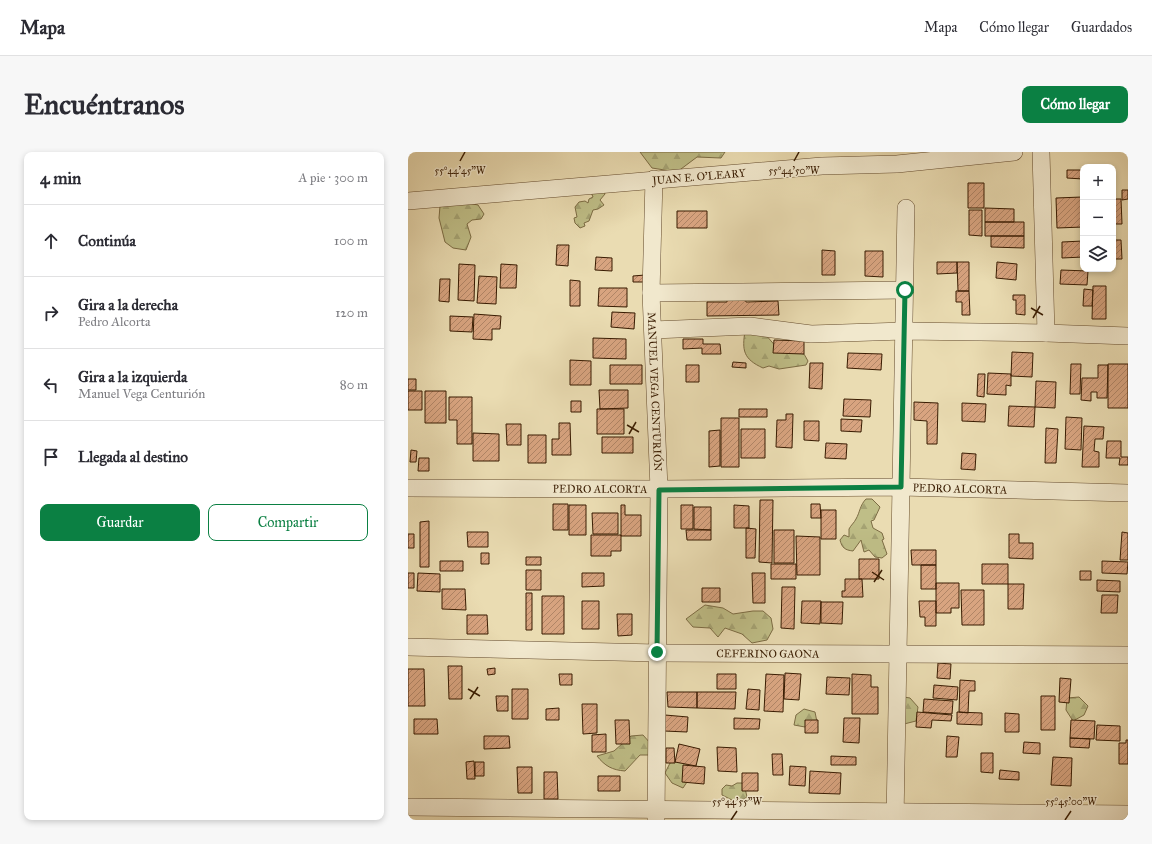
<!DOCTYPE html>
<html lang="es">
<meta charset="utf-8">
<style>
:root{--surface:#fff;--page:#f7f7f7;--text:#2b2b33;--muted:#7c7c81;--line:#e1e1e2;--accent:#0b8043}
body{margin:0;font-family:"IM FELL Great Primer",serif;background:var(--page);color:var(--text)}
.controls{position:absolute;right:12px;top:12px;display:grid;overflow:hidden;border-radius:8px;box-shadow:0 2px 6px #0003}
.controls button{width:36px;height:36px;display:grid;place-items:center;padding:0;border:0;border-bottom:1px solid var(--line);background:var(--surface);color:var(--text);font:20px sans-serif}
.stop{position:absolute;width:12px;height:12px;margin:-9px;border:3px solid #0b8043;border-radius:50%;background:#fff}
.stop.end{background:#0b8043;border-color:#fff;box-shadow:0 1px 4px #0008}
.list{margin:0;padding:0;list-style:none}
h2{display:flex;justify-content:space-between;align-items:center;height:52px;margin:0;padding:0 16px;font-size:17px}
h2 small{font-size:13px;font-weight:400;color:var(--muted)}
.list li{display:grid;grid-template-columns:26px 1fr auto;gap:12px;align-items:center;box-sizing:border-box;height:72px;padding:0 16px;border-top:1px solid var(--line)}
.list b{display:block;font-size:15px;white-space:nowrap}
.list p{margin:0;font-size:13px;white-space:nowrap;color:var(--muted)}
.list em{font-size:13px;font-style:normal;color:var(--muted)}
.actions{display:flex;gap:8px;padding:12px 16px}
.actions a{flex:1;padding:9px 0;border:1px solid var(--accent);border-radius:8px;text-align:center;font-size:14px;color:var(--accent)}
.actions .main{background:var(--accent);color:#fff}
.icon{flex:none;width:22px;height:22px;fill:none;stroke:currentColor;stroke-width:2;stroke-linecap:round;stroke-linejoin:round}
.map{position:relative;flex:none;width:720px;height:668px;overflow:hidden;border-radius:8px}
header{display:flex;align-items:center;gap:24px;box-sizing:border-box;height:56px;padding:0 20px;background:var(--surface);border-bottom:1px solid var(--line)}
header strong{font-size:19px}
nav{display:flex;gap:22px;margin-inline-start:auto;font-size:14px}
.intro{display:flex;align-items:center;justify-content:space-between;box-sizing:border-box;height:96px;padding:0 24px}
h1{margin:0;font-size:28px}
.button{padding:10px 18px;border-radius:8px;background:var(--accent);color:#fff;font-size:14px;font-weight:700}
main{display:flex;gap:24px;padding:0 24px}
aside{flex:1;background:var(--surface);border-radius:8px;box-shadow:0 2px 6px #0003}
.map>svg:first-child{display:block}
.forest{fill:url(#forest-firs);stroke:#7c6c44}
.building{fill:url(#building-hatch);stroke:#381b01}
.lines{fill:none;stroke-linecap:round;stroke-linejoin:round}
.minor-casing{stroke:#644b2d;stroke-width:18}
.minor{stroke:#f1e8cd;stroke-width:17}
.route{stroke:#0b8043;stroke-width:5}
.ticks{fill:none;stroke:#381b01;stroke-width:1.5}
.labels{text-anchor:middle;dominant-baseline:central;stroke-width:3;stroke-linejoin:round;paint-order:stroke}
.street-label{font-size:11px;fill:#381b01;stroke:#f1e8cd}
.ticks-label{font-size:10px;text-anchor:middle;fill:#381b01;stroke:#f1e8cd;stroke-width:3;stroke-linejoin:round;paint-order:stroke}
</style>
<header>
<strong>Mapa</strong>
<nav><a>Mapa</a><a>Cómo llegar</a><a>Guardados</a></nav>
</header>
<div class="intro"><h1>Encuéntranos</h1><a class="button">Cómo llegar</a></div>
<main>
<aside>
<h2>4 min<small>A pie · 300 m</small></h2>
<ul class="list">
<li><svg class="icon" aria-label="ahead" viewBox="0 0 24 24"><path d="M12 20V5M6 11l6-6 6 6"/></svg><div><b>Continúa</b></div><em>100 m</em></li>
<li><svg class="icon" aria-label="right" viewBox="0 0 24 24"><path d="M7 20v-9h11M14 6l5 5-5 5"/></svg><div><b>Gira a la derecha</b><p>Pedro Alcorta</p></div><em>120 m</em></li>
<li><svg class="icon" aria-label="left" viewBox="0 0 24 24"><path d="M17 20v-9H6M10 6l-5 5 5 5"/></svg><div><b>Gira a la izquierda</b><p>Manuel Vega Centurión</p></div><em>80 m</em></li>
<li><svg class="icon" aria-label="arrive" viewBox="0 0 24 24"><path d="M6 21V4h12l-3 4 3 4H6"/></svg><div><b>Llegada al destino</b></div></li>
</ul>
<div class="actions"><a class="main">Guardar</a><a>Compartir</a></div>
</aside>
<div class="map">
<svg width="720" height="668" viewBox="0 0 720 668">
<defs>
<pattern id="forest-firs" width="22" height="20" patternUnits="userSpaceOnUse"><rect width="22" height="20" fill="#bfbe87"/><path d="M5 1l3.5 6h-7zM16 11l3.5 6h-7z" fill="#a5a373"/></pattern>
<pattern id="building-hatch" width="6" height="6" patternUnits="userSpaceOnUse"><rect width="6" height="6" fill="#d8a480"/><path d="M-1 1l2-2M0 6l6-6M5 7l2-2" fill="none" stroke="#b08566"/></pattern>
</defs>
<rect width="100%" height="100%" fill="#eadcb2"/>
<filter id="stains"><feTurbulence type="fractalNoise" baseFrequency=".005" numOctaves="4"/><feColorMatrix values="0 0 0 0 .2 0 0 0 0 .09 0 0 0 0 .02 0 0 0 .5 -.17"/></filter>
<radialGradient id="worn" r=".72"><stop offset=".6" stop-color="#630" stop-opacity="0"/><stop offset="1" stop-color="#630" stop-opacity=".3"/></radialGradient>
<!-- forest -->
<path class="forest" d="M232,0H317L313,6L289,5L269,20L244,16Z
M182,38L196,39L197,42L192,48L196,53L190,57L185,58L181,69L176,71L177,74L172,76L167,71L166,66L169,65L167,55L171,50L177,49L180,51L181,47L185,45Z
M56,50L70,53L76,62L73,67L64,68L59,72L63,85L58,98L45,96L37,90L31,66L32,54Z
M337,179L357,182L370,197L396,202L400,209L398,213L371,217L361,214L355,216C335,207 334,198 337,179Z
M458,347H464L472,355L466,368L463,369L465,376L474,381L476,387L474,388L479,402L474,406L467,405L461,398L456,400L453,388L445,399C437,398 434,396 432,388L436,383L441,385V377C443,373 446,371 448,367C452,360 452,353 458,347Z
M297,453L315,456L325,462L345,459H355L363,466L365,477L359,488L344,491L334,482L317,476L310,485L302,476L285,475L278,467Z
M490,544L502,546L510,555L508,569L496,572Z
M671,545L680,554L676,563L665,569L658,558L659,546Z
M396,557L407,560L409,570L397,575L386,573L388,563Z
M235,583L243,592V603H232L217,619C204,618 197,614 189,604L206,599L223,584Z
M272,607L280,614L281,627L275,636L264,631L257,621L262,611Z
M329,631H334L337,636L339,645L330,651L314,643V637L318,633L324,634Z"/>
<!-- building -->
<path class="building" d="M659,18H675V27L659,26Z
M560,31H576V56H560Z
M714,38H720V47L714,48Z
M674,45L675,75L649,76L648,46Z
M705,47H713L714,72H705Z
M577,56L606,57V70H577Z
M561,58H574V84L561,83Z
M269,59H299V76H269Z
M577,70H616V84H577Z
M583,84H616V96L583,95Z
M705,88H713L714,107H705Z
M675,89V105L654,106V90Z
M149,93H161L160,114L148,113Z
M414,98L427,99V123H414Z
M457,99H475V125L457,124Z
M188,105L204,106V119L187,118Z
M529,110H549V121L529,122Z
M549,110H561V139H550Z
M589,110L609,112L608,128L588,126Z
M51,112L67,113L66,149L50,148Z
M93,112L109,113L108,136H92Z
M653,118L680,119L679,133L652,132Z
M237,123V130H225V124Z
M71,124L89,125L88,152L69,151Z
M32,127H42L41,150L31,149Z
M162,128L172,129V154H162Z
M685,134H698V167H684Z
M191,136H219V155L190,154Z
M676,137L685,138L684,154H675Z
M548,139H561L562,163H554V150H548Z
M605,143H617V163L608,162V148H605Z
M319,147H337L338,150L370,149L371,163L299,164V150H319Z
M204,160L227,161L226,177L203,175Z
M66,162L93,164L92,177H84V188L65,187Z
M42,164L65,165L64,180L42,179Z
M185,186L218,187V207L185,206Z
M275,187H295V192H312L313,202H294V196L275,197Z
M366,188L396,189V202L365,201Z
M604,200L625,201L624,225L603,224Z
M440,201L474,202L473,218L439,216Z
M162,208L183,209V233H162Z
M325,210L338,211V216L324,215Z
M402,211H415L414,237L401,236Z
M663,212H673L672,242H662Z
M700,212H720V256H700Z
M202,213H234V232H202Z
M278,213H291V230H278Z
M690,213H700L699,246H689V240H683V249L673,248L674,226H690Z
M580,221L603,222V234L598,233V243L579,242Z
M570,222H577L576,245L569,244Z
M0,227H8V238H0Z
M628,229L648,230L647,256L627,255Z
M191,238H220V256L192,257Z
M0,239H14V258H0Z
M17,239H38V271H17Z
M41,245H64V292H49V268H41Z
M436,247L463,248L462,265L435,264Z
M163,249H173V260H163Z
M506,250L530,251L529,292H519V269L506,268Z
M554,251L578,252L577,270L554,269Z
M601,254L627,255L626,275L600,274Z
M189,257H216V282H189Z
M331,257H359V265H331Z
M378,262H385L384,296L368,295L369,268H378Z
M658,265L674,266L673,298L657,297Z
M313,266H331V315H313Z
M433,267L454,268L453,280L433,279Z
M396,269H411V289L396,288Z
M151,271H162L163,303H144V287H151Z
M98,272H113V293H99Z
M676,274L696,275L695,287H687L686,299L691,300V315H674Z
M638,276L650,277L648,311H637Z
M333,277H357V306H333Z
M312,278V314L301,315V279Z
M65,281L91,282V309H65Z
M120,283H138V311H120Z
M194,285H225V301H194Z
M699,289H713V305H720V313H711L712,306H698Z
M418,291L439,292L438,307L417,306Z
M3,298L9,299L8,310H2Z
M554,301L568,302L567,318L553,317Z
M11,306H21V319H10Z
M352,348H365L364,411L351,410Z
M145,352H160V378H145Z
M403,352H412L413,366H403Z
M161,353H178V383H161Z
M213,353H217V363H233V384H213Z
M273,353H285V377H273Z
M326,353L341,354V376H326Z
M286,355H303V378L286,377Z
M413,358H428V387H413Z
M184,361H210V382H185Z
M21,369V415H12V370Z
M338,376L348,377L347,406H338Z
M278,378H303V388H279Z
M366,378H386V411H366Z
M59,380H80V395H60Z
M714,380L720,381V408H712Z
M0,382H6V396H0Z
M601,382H611V391H625V407L601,406Z
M183,383H213V399H203V404H183Z
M388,384L412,385V423H389Z
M503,398H528V413H504Z
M73,401H81V412H73Z
M118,405H133V413H118Z
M451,407H471V427H451Z
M32,409H55V419H32Z
M694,409L720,410L719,422L694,421Z
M363,412H388V427H363Z
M574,412H600V432H574Z
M513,413H528V437H513Z
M118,418H133V438H118Z
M672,419H683V428H672Z
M0,421H6V436H0Z
M10,421L32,422V440L9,439Z
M174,421H196V434L174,435Z
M344,421H357V451H345Z
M437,427H454L455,445H434V439H437Z
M689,428L712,429V440L689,439Z
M528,431H551V456H543V461H528Z
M600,432H616L615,457H600Z
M374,435H387L386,477L373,476Z
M294,436H312V450H294Z
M34,437H57L58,458L34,457Z
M553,438H576V473H554Z
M118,441H124V478H118Z
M694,443H710L709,461H693Z
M134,444H156V482H134Z
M174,449H191V477H174Z
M394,449H413L412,472L393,471Z
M511,449H528V474H517V465H512Z
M413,450H435L434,472L413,471Z
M209,462H224V483L210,484Z
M59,463H79L80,482H59Z
M530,511L543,512L542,527L529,526Z
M40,514H54V547H41Z
M87,516V522L80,523L79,517Z
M0,517H16L17,554H0Z
M377,521L393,522L391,548L376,547Z
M151,522H164V533H152Z
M309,522H328V537H309Z
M358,522L376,523L375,560L356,559Z
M444,522L463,523V535H470V562H444Z
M419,525L442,526L441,543L418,542Z
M652,526L663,527L661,551L651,550Z
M552,528L567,529V539H561L560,561L551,560Z
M526,533L550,535L549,548L525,546Z
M104,537H120V567H104Z
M340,537L352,538L351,558L338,557Z
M259,540H289V556L260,555Z
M289,540H328L327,557L289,556Z
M88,544H100V559H89Z
M633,544H647V578H633Z
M516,547L545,549L544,562L515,560Z
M174,552H189V581L175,582Z
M151,556V568H138V557Z
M509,560L544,563L543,569L524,568L523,576L508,575Z
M549,560L574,561V573L549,572Z
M597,561L611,562V580H597Z
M257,563L280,565L279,580L256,579Z
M326,566L352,567L351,577H326Z
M436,566H452L451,591L435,590Z
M6,567H29L30,582H6Z
M207,568H221L222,592H208Z
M397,568H410V581H397Z
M663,568L687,569L686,587L662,586Z
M689,573L712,574V589L688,588Z
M198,582V600H184V583Z
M76,584H101L102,596L76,597Z
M539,584L551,585L549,605H538Z
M662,586L682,587L681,596L662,595Z
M718,588H720V612H711V591H718Z
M616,590L632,591V602L615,601Z
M271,592L292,597L288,614L267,610Z
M309,595L328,596L329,620L310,619Z
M258,596H266L267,611H258Z
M573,601H585V621L573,620Z
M364,602H374L375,623H365Z
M423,604L448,605V613H423Z
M645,605L664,606L663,634L643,633Z
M66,609L67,627H59L58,610Z
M67,610H76V624H67Z
M275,613L297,615L296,632L274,630Z
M382,614L398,615L397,634L381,633Z
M109,615H124V641H110Z
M592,618L611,620V628L591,627Z
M402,619L433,621L432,642L401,641Z
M136,620H149L150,647H136Z
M334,621H350V639H334Z
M190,624H212V639H190Z"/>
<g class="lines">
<defs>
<g id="minor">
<path d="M633,0L638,181"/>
<path id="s1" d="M246,27L243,141L251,337L248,668"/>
<path id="s2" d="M0,49L414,14L489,12L606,0"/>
<path d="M243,141L497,138"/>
<path d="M245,178L342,174L403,182L496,179L638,181L720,184"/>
<path id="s3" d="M0,336L251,337L493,335L720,341"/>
<path id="s4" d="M0,495L249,501L720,503"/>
<path d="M0,655L720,662"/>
<path d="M487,668L498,56"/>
</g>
</defs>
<!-- minor casing -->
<use href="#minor" class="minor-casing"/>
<!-- minor -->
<use href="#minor" class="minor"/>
</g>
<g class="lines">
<!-- route -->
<path class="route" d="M249,500L251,338L493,335L497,138"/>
</g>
<!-- ticks -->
<path class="ticks" d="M52,9L57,0M386,9L391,0M623,156L635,163M625,166L632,154M219,273L231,280M221,282L228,270M464,420L476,428M466,430L474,418M60,537L72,544M62,547L70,535M323,668L329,659M657,668L663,659"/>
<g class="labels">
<!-- street labels -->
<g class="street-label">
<text stroke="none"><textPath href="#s2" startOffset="292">JUAN E. O'LEARY</textPath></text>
<text stroke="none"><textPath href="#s1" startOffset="213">MANUEL VEGA CENTURIÓN</textPath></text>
<text stroke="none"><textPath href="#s3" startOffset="552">PEDRO ALCORTA</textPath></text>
<text stroke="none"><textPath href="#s3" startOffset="192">PEDRO ALCORTA</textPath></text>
<text stroke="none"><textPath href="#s4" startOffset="360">CEFERINO GAONA</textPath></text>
</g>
</g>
<g class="ticks-label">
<text x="52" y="22">55°44'45"W</text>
<text x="386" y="22">55°44'50"W</text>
<text x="329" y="653">55°44'55"W</text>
<text x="663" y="653">55°45'00"W</text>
</g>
<rect width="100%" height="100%" filter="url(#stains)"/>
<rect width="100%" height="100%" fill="url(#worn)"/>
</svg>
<div class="controls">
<button>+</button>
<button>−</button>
<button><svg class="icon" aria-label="layers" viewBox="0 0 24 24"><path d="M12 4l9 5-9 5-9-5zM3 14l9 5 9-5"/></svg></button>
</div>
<div class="stop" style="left:497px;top:138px"></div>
<div class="stop end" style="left:249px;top:500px"></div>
</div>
</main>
